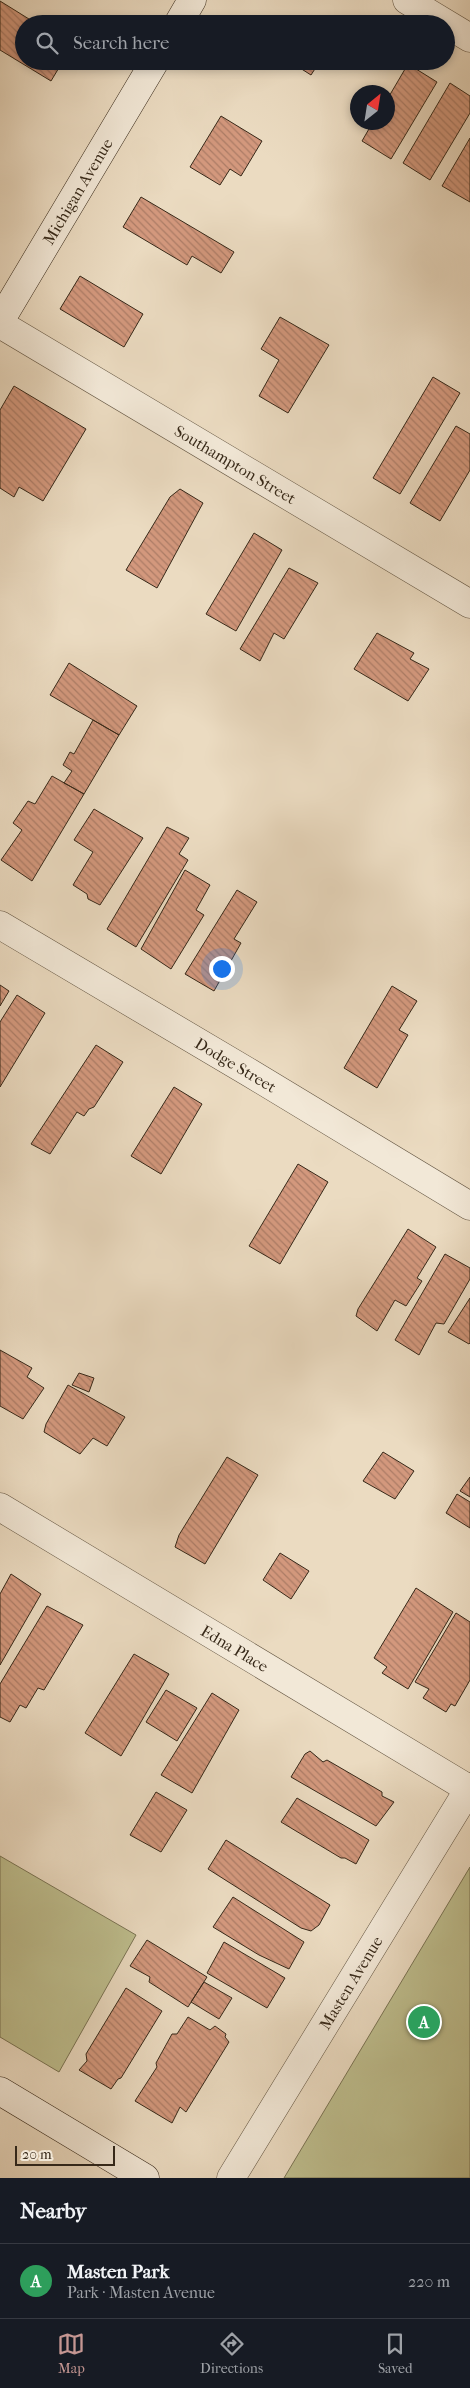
<!DOCTYPE html>
<meta charset="utf-8">
<style>
:root{--surface:#171b24;--page:#20242c;--text:#f1f3f6;--muted:#9ea1a6;--line:#363941;--accent:#c59692}
body{margin:0;font-family:"IM FELL French Canon",serif;background:var(--page);color:var(--text)}
.compass{position:absolute;left:350px;top:85px;width:45px;height:45px;border-radius:50%;background:var(--surface);box-shadow:0 2px 8px #0003;rotate:30deg}
.scale{position:absolute;left:15px;bottom:12px;width:100px;box-sizing:border-box;padding-left:5px;border:2px solid #372919;border-top:0;font-size:14px;line-height:18px;white-space:nowrap;color:#372919;-webkit-text-stroke:4px #f2e8d7;paint-order:stroke}
.you{position:absolute;left:221px;top:968px;width:18px;height:18px;margin:-12px;border:4px solid #fff;border-radius:50%;background:#1a73e8;box-shadow:0 0 0 8px #1a73e833}
.badge{display:grid;place-items:center;width:32px;height:32px;border-radius:50%;background:var(--accent);color:#fff;font-size:16px;font-weight:700}
.pin{position:absolute;translate:-50% -50%;border:2px solid #fff;box-shadow:0 1px 5px #0006}
.list{margin:0;padding:0;list-style:none}
h2{display:flex;justify-content:space-between;align-items:center;height:65px;margin:0;padding:0 20px;font-size:21px}
h2 small{font-size:16px;font-weight:400;color:var(--muted)}
.list li{display:grid;grid-template-columns:32px 1fr auto;gap:15px;align-items:center;box-sizing:border-box;height:75px;padding:0 20px;border-top:1px solid var(--line)}
.list b{display:block;font-size:19px;white-space:nowrap}
.list p{margin:0;font-size:16px;white-space:nowrap;color:var(--muted)}
.list em{font-size:16px;font-style:normal;color:var(--muted)}
.icon{flex:none;width:28px;height:28px;fill:none;stroke:currentColor;stroke-width:2;stroke-linecap:round;stroke-linejoin:round}
.map{position:relative;flex:none;width:470px;height:2178px;overflow:hidden}
.search{position:absolute;background:var(--surface);box-shadow:0 2px 8px #0003;left:15px;right:15px;top:15px;height:55px;display:flex;align-items:center;gap:12px;box-sizing:border-box;padding:0 18px;border-radius:28px;color:var(--muted);font-size:19px}
.sheet{height:140px;background:var(--surface)}
nav{display:flex;justify-content:space-around;align-items:center;box-sizing:border-box;height:70px;border-top:1px solid var(--line);background:var(--surface);font-size:14px;color:var(--muted)}
nav a{display:grid;justify-items:center;gap:2px}
nav .on{color:var(--accent)}
.map>svg:first-child{display:block}
.green{fill:#bebe8e;stroke:#7a7454}
.building{fill:url(#building-back-hatch);stroke:#372919}
.lines{fill:none;stroke-linecap:round;stroke-linejoin:round}
.street-casing{stroke:#645643;stroke-width:29}
.secondary-casing{stroke:#372919;stroke-width:29}
.street{stroke:#f2e8d7;stroke-width:28}
.secondary{stroke:#f2e8d7;stroke-width:28}
.labels{text-anchor:middle;dominant-baseline:central;stroke-width:4.5;stroke-linejoin:round;paint-order:stroke}
.street-label{font-size:16px;fill:#372919;stroke:#f2e8d7}
</style>
<div class="map">
<svg width="470" height="2178" viewBox="0 0 470 2178">
<defs>
<pattern id="building-back-hatch" width="6" height="6" patternUnits="userSpaceOnUse" patternTransform="scale(1.25)"><rect width="6" height="6" fill="#d3987d"/><path d="M-1 5l2 2M0 0l6 6M5-1l2 2" fill="none" stroke="#ac7c66"/></pattern>
</defs>
<rect width="100%" height="100%" fill="#ebdbc1"/>
<filter id="stains"><feTurbulence type="fractalNoise" baseFrequency=".004" numOctaves="4"/><feColorMatrix values="0 0 0 0 .2 0 0 0 0 .09 0 0 0 0 .02 0 0 0 .5 -.17"/></filter>
<radialGradient id="worn" r=".72"><stop offset=".6" stop-color="#630" stop-opacity="0"/><stop offset="1" stop-color="#630" stop-opacity=".3"/></radialGradient>
<!-- green -->
<path class="green" d="M0,1856L136,1935L59,2072L0,2037Z
M470,1867V2178H284Z"/>
<!-- building -->
<path class="building" d="M0,1L37,24H24V61H63L51,81L0,50Z
M289,16L302,24H284Z
M289,61H320L311,75Z
M408,64L437,82L391,159L362,141L373,122H388V98Z
M450,83L470,96V113L430,180L403,163Z
M221,116L262,141L241,176L230,169L220,185L190,167Z
M470,138V202L442,186Z
M141,197L234,252L221,273L192,256L187,265L123,227Z
M80,276L143,314L124,347L60,309Z
M280,317L329,345L288,413L259,396L279,360L261,349Z
M433,377L460,393L400,494L373,478Z
M14,386L86,429L43,501L19,487L14,497L0,488V410Z
M456,426L470,434V470L440,521L410,503Z
M180,489L203,503L157,588L126,570L170,497Z
M254,533L282,550L236,631L206,614Z
M289,568L318,583L284,639L274,633L260,661L240,649Z
M377,633L414,653L410,659L429,669L408,701L354,669Z
M69,663L137,706L119,735L50,695Z
M93,720L119,735L84,794L64,783L72,771L63,765L70,752L74,754Z
M52,776L84,794L32,881L1,860L22,830L13,823L28,801L35,804Z
M94,809L143,838L100,905L88,899L87,894L73,885L93,852L74,840Z
M167,827L189,838L179,854L188,860L136,947L107,929Z
M185,870L210,885L196,910L204,915L171,969L141,949Z
M237,890L257,902L234,939L241,943L214,991L185,974Z
M0,985L9,991L0,1006Z
M392,986L417,1001L399,1030L408,1035L377,1088L344,1068Z
M17,995L45,1013L0,1087V1022Z
M96,1045L123,1062L94,1107L89,1109L84,1116L77,1112L50,1154L31,1144Z
M174,1087L202,1104L161,1174L131,1156Z
M298,1164L328,1182L280,1264L249,1246Z
M408,1229L436,1247L417,1278L422,1281L406,1306L395,1300L377,1331L356,1316L358,1309Z
M445,1254L470,1268V1279L444,1324L436,1323L419,1355L395,1340Z
M470,1298V1343L469,1344L448,1332Z
M0,1350L32,1368L27,1377L44,1388L23,1419L0,1406Z
M79,1373L94,1378L89,1392L72,1385Z
M68,1385L125,1417L107,1446L93,1438L80,1454L44,1432L46,1424Z
M383,1452L414,1471L395,1499L363,1481Z
M227,1457L258,1475L205,1564L175,1547L179,1535Z
M470,1477V1497L460,1491Z
M457,1494L470,1502V1528L446,1513Z
M280,1553L309,1571L291,1599L263,1580Z
M11,1574L41,1594L0,1665V1594Z
M416,1588L453,1612L408,1689L382,1673L387,1667L374,1658Z
M47,1606L83,1625L44,1690L38,1688L26,1708L20,1705L10,1722L0,1717V1684Z
M456,1613L470,1622V1680L455,1706L451,1704L446,1712L423,1698L429,1689L415,1682Z
M134,1654L169,1674L121,1756L85,1733Z
M166,1690L197,1708L177,1741L146,1722Z
M212,1693L239,1710L192,1793L161,1775Z
M310,1751L323,1762L327,1760L382,1792V1796L394,1802L376,1826L291,1777L305,1754Z
M156,1792L187,1810L161,1852L130,1835Z
M297,1798L369,1840L356,1864L345,1858H341L281,1822Z
M226,1840L330,1905L319,1925L311,1931L301,1928L208,1869Z
M233,1897L304,1942L289,1969L259,1955L213,1927Z
M147,1940L207,1977L188,2007L149,1982L150,1977L130,1966Z
M224,1942L285,1978L267,2008L207,1973Z
M204,1982L232,1998L219,2019L191,2002Z
M126,1988L162,2011L121,2078L118,2079L111,2089L79,2070L87,2061L86,2054Z
M188,2017L210,2030L215,2026L226,2034L225,2037L229,2042L186,2112L180,2107L172,2123L135,2101L157,2067L156,2063L172,2034H177Z"/>
<g class="lines">
<defs>
<g id="street">
<path d="M407,0L470,38"/>
<path id="s1" d="M0,324L470,604"/>
<path id="s2" d="M0,925L250,1073L470,1206"/>
<path id="s3" d="M0,1507L469,1789"/>
<path id="s4" d="M231,2178L470,1787"/>
</g>
<g id="secondary">
<path d="M178,24L192,0"/>
<path id="s5" d="M0,321L155,61"/>
<path d="M0,2091L145,2178"/>
</g>
</defs>
<!-- street casing -->
<use href="#street" class="street-casing"/>
<!-- secondary casing -->
<use href="#secondary" class="secondary-casing"/>
<!-- street -->
<use href="#street" class="street"/>
<!-- secondary -->
<use href="#secondary" class="secondary"/>
</g>
<g class="labels">
<!-- street labels -->
<g class="street-label">
<text stroke="none"><textPath href="#s5" startOffset="151">Michigan Avenue</textPath></text>
<text stroke="none"><textPath href="#s1" startOffset="274">Southampton Street</textPath></text>
<text stroke="none"><textPath href="#s2" startOffset="274">Dodge Street</textPath></text>
<text stroke="none"><textPath href="#s3" startOffset="274">Edna Place</textPath></text>
<text stroke="none"><textPath href="#s4" startOffset="229">Masten Avenue</textPath></text>
</g>
</g>
<rect width="100%" height="100%" filter="url(#stains)"/>
<rect width="100%" height="100%" fill="url(#worn)"/>
</svg>
<svg class="compass" viewBox="-18 -18 36 36"><path d="M0-13l5 13h-10z" fill="#e53935"/><path d="M0 13l5-13h-10z" fill="#9ea1a6"/></svg>
<div class="scale">20 m</div>
<div class="you"></div>
<div class="pin badge" style="left:424px;top:2022px;background:#2e9e5b">A</div>
<div class="search"><svg class="icon" aria-label="search" viewBox="0 0 24 24"><circle cx="10" cy="10" r="6"/><path d="M15 15l6 6"/></svg>Search here</div>
</div>
<section class="sheet">
<h2>Nearby<small></small></h2>
<ul class="list">
<li><span class="badge" style="background:#2e9e5b">A</span><div><b>Masten Park</b><p>Park · Masten Avenue</p></div><em>220 m</em></li>
</ul>
</section>
<nav>
<a class="on"><svg class="icon" aria-label="map" viewBox="0 0 24 24"><path d="M3 6l6-2 6 2 6-2v14l-6 2-6-2-6 2zM9 4v14M15 6v14"/></svg>Map</a>
<a><svg class="icon" aria-label="directions" viewBox="0 0 24 24"><path d="M12 3l9 9-9 9-9-9zM9 14v-3h6M13 9l2 2-2 2"/></svg>Directions</a>
<a><svg class="icon" aria-label="saved" viewBox="0 0 24 24"><path d="M7 4h10v16l-5-4-5 4z"/></svg>Saved</a>
</nav>
